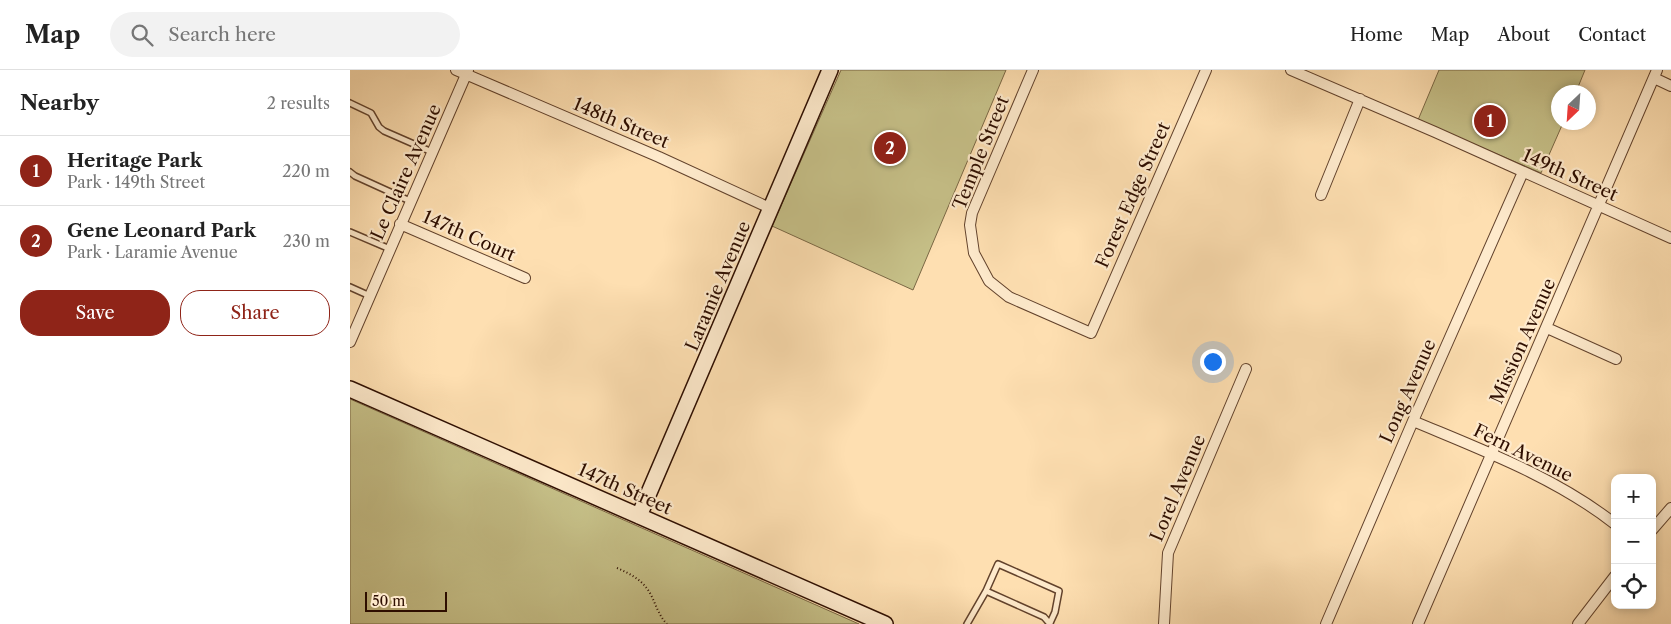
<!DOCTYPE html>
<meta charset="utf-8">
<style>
:root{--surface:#fff;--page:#f2f2f2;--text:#222;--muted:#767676;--line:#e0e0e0;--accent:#8f2418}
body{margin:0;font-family:"Libre Caslon Text",serif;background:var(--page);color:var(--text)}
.controls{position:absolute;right:15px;bottom:15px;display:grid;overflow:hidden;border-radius:10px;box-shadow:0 2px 8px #0003}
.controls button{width:45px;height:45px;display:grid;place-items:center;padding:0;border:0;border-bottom:1px solid var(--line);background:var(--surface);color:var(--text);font:25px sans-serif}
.compass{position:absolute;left:1201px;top:15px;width:45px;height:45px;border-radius:50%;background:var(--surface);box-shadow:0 2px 8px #0003;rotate:205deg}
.scale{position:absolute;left:15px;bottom:12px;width:82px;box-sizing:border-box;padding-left:5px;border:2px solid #2e0e00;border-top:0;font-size:14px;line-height:18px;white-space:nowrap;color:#2e0e00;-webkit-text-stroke:4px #feeacc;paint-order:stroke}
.you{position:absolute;left:862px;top:291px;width:18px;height:18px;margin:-12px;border:4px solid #fff;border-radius:50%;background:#1a73e8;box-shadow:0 0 0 8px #1a73e833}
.badge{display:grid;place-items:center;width:32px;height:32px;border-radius:50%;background:var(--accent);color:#fff;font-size:16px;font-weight:700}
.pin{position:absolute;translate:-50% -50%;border:2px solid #fff;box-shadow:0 1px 5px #0006}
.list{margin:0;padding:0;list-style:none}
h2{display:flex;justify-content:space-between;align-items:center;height:65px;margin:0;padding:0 20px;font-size:21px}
h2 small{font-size:16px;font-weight:400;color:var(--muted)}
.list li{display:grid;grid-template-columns:32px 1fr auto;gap:15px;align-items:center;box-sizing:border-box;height:70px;padding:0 20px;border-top:1px solid var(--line)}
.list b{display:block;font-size:19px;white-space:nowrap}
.list p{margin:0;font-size:16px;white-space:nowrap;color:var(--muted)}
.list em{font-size:16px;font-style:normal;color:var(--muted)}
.actions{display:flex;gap:10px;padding:15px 20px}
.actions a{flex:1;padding:11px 0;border:1px solid var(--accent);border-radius:20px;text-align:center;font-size:18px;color:var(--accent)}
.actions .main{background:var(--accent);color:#fff}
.icon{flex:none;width:28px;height:28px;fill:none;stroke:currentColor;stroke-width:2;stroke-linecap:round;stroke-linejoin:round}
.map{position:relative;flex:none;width:1321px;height:554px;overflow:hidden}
header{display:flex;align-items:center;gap:30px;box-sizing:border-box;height:70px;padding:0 25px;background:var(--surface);border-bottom:1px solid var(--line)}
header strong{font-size:24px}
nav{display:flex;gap:28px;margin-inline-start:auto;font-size:18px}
.search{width:350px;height:45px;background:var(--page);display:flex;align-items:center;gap:12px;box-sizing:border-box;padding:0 18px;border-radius:28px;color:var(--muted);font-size:19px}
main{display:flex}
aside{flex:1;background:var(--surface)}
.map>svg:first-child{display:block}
.green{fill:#c6c088;stroke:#7a6744}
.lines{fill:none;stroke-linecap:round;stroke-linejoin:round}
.lane-casing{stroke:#62422c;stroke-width:8}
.street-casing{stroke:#62422c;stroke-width:12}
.secondary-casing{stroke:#2e0e00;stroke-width:18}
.path{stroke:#2e0e00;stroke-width:2;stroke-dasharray:1 2.5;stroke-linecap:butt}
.lane{stroke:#feeacc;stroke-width:5}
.street{stroke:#feeacc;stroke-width:10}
.secondary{stroke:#feeacc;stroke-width:15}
.labels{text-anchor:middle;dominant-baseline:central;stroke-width:4.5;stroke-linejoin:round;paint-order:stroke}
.street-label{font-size:18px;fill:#2e0e00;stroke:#feeacc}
</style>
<header>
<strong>Map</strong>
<div class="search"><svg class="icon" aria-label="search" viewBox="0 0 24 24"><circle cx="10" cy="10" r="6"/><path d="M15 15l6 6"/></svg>Search here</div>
<nav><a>Home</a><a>Map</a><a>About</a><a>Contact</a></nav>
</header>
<main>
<aside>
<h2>Nearby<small>2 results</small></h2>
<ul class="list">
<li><span class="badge">1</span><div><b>Heritage Park</b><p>Park · 149th Street</p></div><em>220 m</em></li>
<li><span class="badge">2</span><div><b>Gene Leonard Park</b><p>Park · Laramie Avenue</p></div><em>230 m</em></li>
</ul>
<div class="actions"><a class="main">Save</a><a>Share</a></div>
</aside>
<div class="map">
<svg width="1321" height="554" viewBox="0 0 1321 554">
<rect width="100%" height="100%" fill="#fedfb1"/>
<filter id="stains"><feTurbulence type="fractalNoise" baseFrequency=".004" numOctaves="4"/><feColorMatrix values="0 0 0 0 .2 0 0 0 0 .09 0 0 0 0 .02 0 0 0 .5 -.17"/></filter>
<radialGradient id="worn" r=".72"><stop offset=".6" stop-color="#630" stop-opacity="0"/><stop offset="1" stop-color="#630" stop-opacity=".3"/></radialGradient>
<!-- green -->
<path class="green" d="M491,0H656L563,220L422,156Z
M1089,0H1235L1226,22H1208V52L1213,53L1191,103L1068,50Z
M0,329L509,554H0Z"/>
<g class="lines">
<defs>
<path id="lane" d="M0,33L21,43L29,57L34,61L82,82
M0,102L5,106L60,131
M0,162L40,179
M0,217L20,226
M636,521L648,494L709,521L705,542L700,553
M617,554L636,521L694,547L700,554"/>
<path id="street" d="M106,0L309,87L422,139
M683,0L622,143L620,155L624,183L639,211L659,227L741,263L856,0
M941,0L1085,62L1321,168
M1304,8L1321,16
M971,125L1010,29
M50,154L175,208
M1197,258L1266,289
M0,272L118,0
M1063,351C1132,380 1205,407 1265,454
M1302,460L1321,438
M814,554L818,483L896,299
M976,554L1063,351L1173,102
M1068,554L1307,0
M1228,554L1265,506"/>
<path id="secondary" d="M0,319L535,554
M289,446L480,0"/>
</defs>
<!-- lane casing -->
<use href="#lane" class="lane-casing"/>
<!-- street casing -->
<use href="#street" class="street-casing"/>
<!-- secondary casing -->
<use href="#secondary" class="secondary-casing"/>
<!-- path -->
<path class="path" d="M267,498C281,504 294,511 301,525C306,535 309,546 317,554"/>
<!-- lane -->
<use href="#lane" class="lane"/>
<!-- street -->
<use href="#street" class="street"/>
<!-- secondary -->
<use href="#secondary" class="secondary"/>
</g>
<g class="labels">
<!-- street labels -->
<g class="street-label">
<text transform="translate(271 53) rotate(23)">148th Street</text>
<text transform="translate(631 83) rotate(-68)">Temple Street</text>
<text transform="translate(56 102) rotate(-66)">Le Claire Avenue</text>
<text transform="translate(1220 105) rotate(24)">149th Street</text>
<text transform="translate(783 125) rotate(-66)">Forest Edge Street</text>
<text transform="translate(119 166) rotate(24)">147th Court</text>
<text transform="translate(368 216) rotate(-67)">Laramie Avenue</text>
<text transform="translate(1173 271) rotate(-66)">Mission Avenue</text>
<text transform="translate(1058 321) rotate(-66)">Long Avenue</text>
<text transform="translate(1173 383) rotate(26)">Fern Avenue</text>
<text transform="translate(828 418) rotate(-67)">Lorel Avenue</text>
<text transform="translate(275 419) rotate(24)">147th Street</text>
</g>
</g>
<rect width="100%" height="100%" filter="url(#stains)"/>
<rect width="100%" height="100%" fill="url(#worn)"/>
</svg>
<div class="controls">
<button>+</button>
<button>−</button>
<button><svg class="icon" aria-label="locate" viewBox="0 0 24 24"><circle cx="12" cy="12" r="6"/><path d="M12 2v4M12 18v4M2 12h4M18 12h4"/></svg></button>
</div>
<svg class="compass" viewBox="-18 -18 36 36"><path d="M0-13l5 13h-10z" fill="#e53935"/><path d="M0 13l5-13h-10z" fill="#767676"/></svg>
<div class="scale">50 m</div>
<div class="you"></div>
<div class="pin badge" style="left:1140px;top:51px">1</div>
<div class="pin badge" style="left:540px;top:78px">2</div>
</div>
</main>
